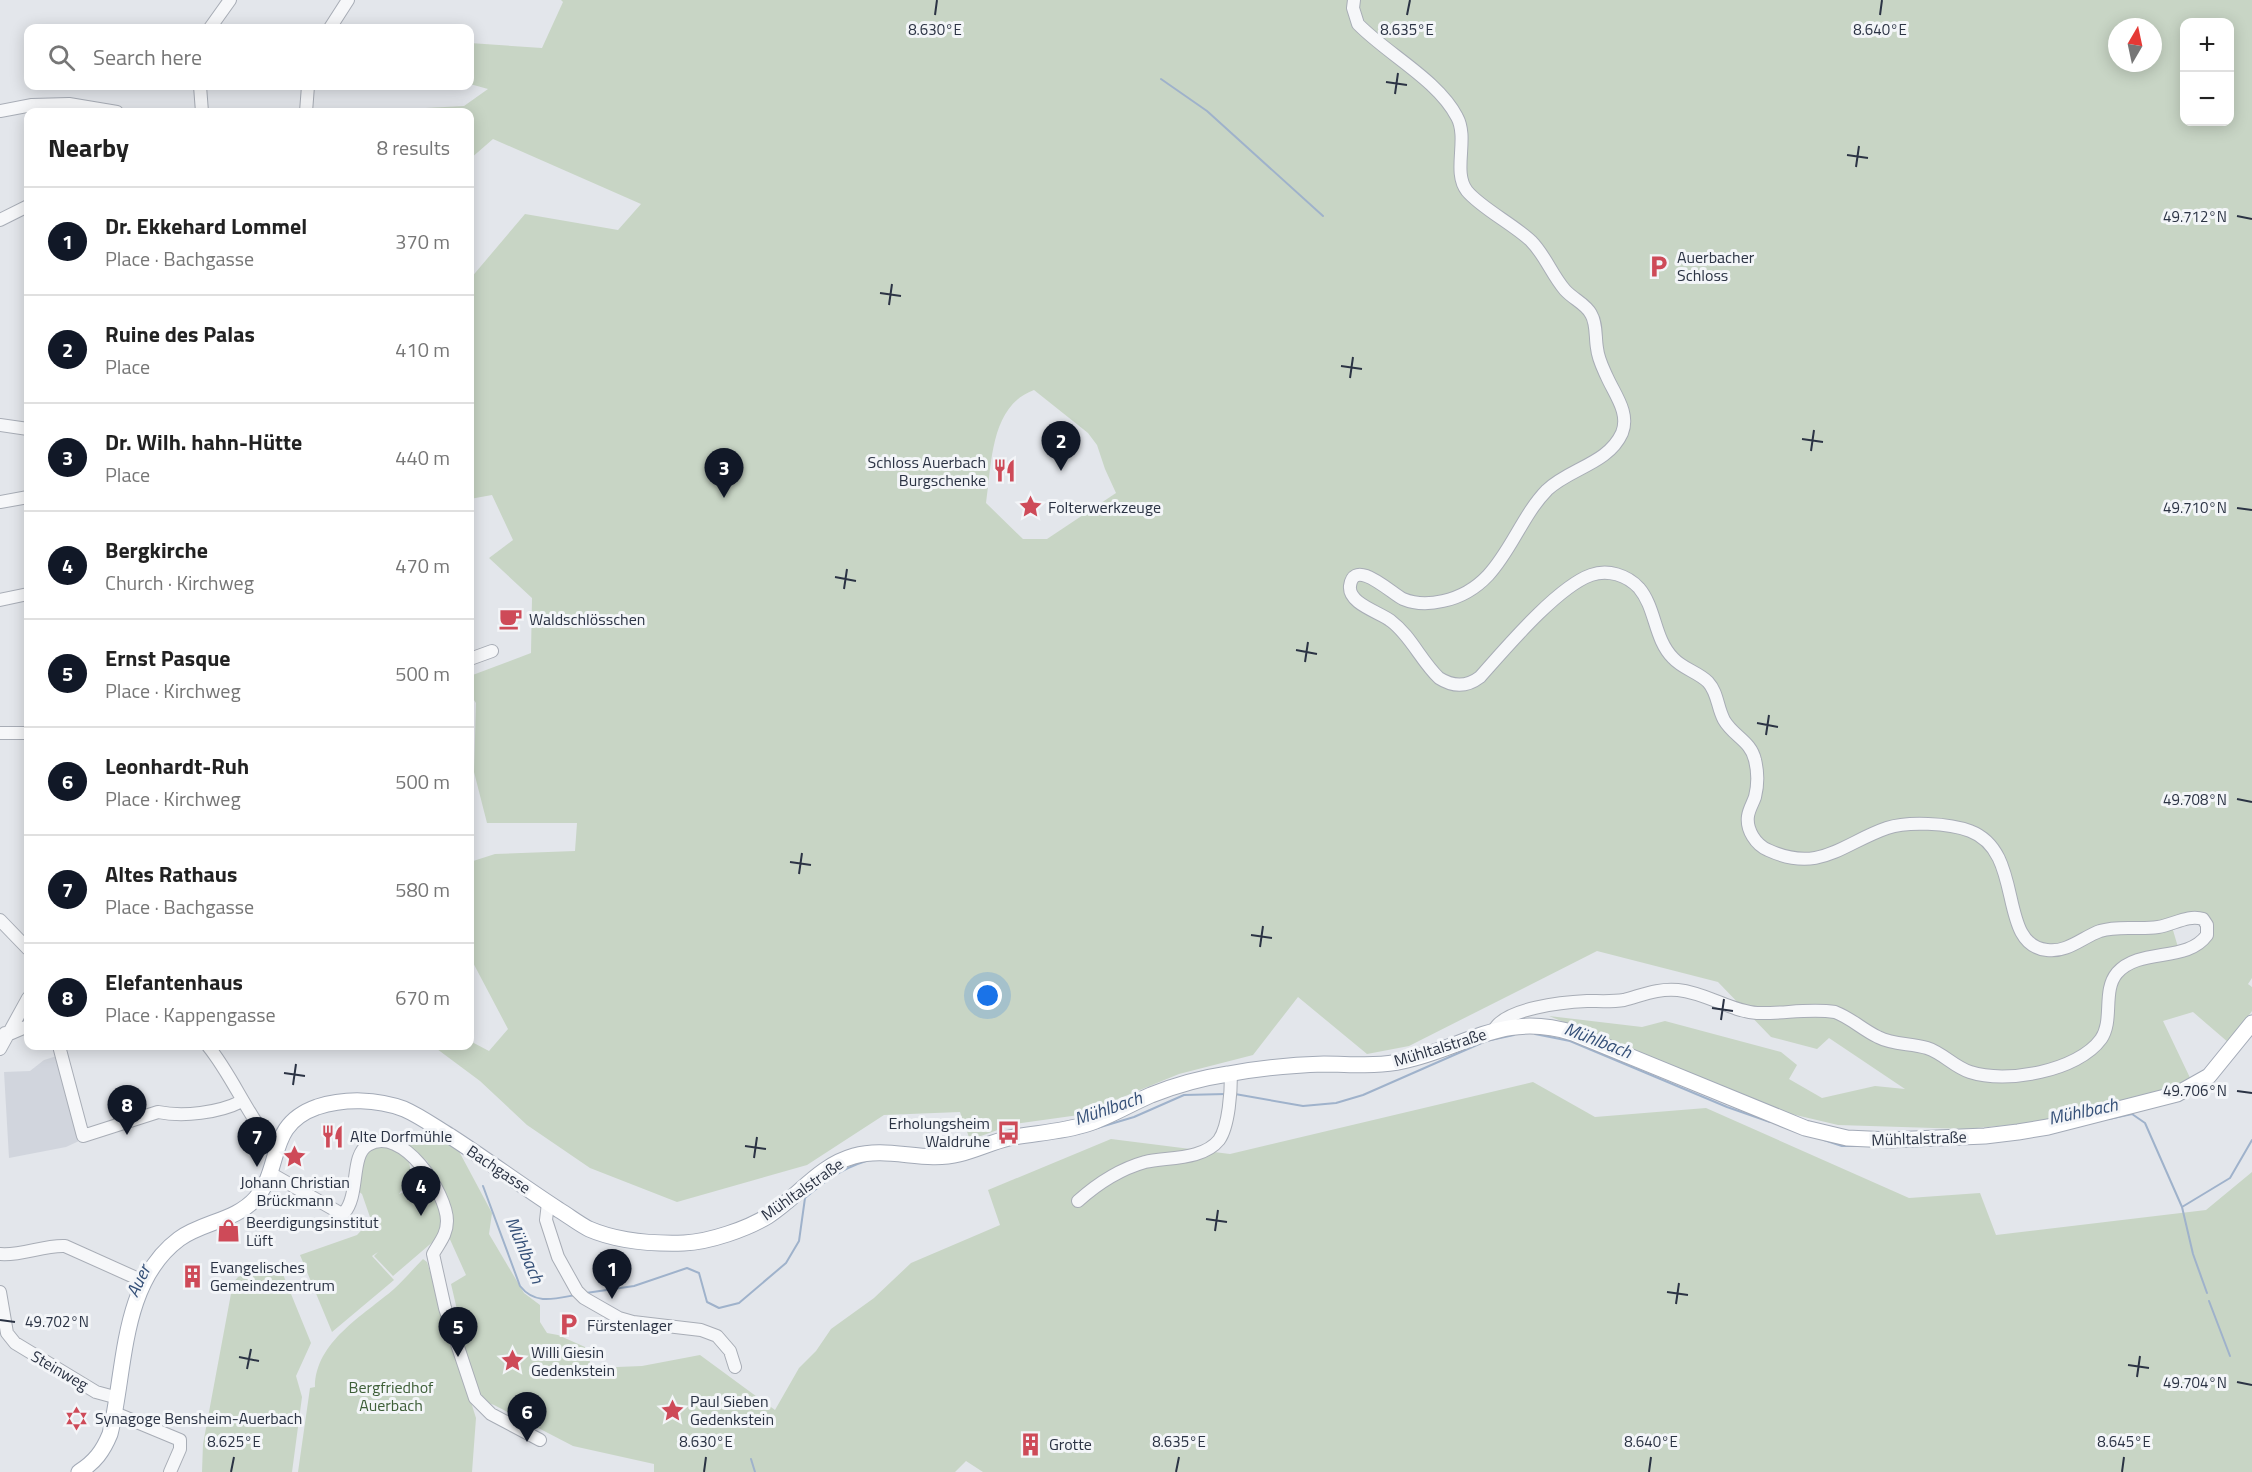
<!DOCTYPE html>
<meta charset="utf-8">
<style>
:root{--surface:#fff;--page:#f2f2f2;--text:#222;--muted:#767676;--line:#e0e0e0;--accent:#111827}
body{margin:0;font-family:"Titillium Web",sans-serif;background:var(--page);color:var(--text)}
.controls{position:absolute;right:18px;top:18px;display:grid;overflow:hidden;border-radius:12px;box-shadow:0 3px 15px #0003}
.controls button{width:54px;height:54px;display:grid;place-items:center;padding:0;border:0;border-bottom:2px solid var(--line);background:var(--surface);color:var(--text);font:30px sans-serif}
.compass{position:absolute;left:2108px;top:18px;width:54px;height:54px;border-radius:50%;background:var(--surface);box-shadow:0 3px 15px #0003;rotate:9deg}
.you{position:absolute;left:988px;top:996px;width:21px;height:21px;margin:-15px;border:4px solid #fff;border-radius:50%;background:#1a73e8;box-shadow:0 0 0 9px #1a73e833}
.badge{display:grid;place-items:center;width:39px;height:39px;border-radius:50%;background:var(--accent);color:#fff;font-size:20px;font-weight:700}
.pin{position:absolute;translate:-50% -50px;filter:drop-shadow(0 2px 3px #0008)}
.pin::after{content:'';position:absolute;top:32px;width:21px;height:18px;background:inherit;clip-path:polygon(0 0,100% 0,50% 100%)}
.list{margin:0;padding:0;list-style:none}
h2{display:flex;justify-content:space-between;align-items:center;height:78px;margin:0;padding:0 24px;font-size:26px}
h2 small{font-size:20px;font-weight:400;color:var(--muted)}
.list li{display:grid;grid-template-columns:39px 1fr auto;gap:18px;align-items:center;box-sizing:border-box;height:108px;padding:0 24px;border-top:2px solid var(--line)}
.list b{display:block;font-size:22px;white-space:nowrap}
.list p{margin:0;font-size:20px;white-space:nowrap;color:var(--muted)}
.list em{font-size:20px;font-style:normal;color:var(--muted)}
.icon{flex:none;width:33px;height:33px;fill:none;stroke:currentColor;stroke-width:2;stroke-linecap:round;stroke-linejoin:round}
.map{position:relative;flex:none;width:2252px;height:1472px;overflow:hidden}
.search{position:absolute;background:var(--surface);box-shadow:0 3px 15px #0003;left:24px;top:24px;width:450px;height:66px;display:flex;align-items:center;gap:15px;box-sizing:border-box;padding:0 21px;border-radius:12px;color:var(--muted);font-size:22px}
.panel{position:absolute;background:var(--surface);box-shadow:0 3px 15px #0003;left:24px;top:108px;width:450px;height:942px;border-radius:12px}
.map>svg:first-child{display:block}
.built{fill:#d1d5dd}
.green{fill:#c8d5c5;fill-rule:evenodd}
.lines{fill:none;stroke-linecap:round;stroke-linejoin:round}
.stream{stroke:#9fb2cb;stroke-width:2}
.minor-casing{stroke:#a8adb6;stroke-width:14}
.major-casing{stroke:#a3aab7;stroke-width:17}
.minor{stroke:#f6f7f9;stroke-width:12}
.major{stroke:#fff;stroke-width:15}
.ticks{fill:none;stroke:#2b3344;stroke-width:2}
.labels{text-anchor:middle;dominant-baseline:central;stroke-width:6;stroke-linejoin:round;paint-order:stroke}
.poi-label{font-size:16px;fill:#2b3344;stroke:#f3f5f8;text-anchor:start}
.street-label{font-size:16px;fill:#2b3344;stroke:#f3f5f8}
.park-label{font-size:16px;fill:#3e5f38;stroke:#f3f5f8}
.water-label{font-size:18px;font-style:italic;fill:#355078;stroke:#f3f5f8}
.ticks-label{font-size:15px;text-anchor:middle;fill:#2b3344;stroke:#f3f5f8;stroke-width:6;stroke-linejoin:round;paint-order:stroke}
</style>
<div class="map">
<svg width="2252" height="1472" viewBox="0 0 2252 1472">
<rect width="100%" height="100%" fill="#e3e6eb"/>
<!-- built -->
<path class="built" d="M60,1055L79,1141L66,1147L9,1158L4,1072L30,1071L44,1060Z"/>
<!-- green -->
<path class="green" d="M561,0H2252V978L2248,984L2252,987V1011L2229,1043L2193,1012L2163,1021L2192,1082L2063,1120L1966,1129L1838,1125L1783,1112L1549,1016L1642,1027L1665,1021L1781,1052L1797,1065L1789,1079L1822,1098L1875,1086L1905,1089L1829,1038L1817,1049L1771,1037L1718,982L1597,951L1409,1046L1367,1054L1298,997L1253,1055L1179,1074L1079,1115L1014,1124L970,1140L960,1112L884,1115L807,1165L677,1202L590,1168L527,1125L480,1081L433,1046H470V1041L489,1051L508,1029L470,957V862L495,854L575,851L577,823H487L474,772L476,703L470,694V676L531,653L532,598L489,558L513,540L492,495L470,499V279L525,214L618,230L641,204L493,139L470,159V112H407L406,109L464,106L488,89L470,84V43L542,48L563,2ZM2184,22H2230V122H2184ZM2117,27H2153V63H2117ZM1034,390L1088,433L1097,445L1105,469L1116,493L1047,539H1023L986,503C992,464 990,406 1034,390ZM2170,920L2211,924L2180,954Z
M1533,1082L1595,1117L1706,1108L1909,1198L1980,1193L1996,1235L2206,1210L2252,1172V1472H983L966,1461L955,1472H654V1464L573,1446L494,1405L479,1400L462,1346L465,1344L451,1284L466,1275L448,1235L443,1190L427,1161L402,1141L418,1142L438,1136L454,1142L492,1213L489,1234L524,1293L540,1305V1322L547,1333L558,1335L585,1347L592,1368L642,1366L700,1355L775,1410L799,1368L816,1351L831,1329L874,1298L911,1263L1000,1225L988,1190L1111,1139L1230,1154Z
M383,1143L408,1155L413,1186L401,1191L399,1194L417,1187L429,1190L439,1197L444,1210L442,1234L393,1276L374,1256L378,1252L372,1256L394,1280L332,1332L300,1255L357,1235L371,1220L362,1194L358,1191C361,1168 357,1149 383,1143Z
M423,1259L427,1262L476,1418L472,1472H298L310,1388L315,1387C315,1342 364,1315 394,1289C404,1280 413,1269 423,1259Z
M278,1262L311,1343L296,1376L302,1397L292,1472H202L203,1444L233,1283L238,1277Z"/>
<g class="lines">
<!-- stream -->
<path class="stream" d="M1161,79L1207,111L1323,216
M1535,1034L1570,1041L1727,1107L1770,1122
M1235,1094L1303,1106L1336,1103L1363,1095L1486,1041L1514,1035
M2109,1119L2132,1114L2145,1123L2182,1207L2230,1178L2252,1140
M1077,1134L1134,1117L1184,1095L1226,1094
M1824,1140L1842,1146H1868
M483,1186L520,1286C535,1305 554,1299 575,1295
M2182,1207L2193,1254L2207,1293
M586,1293L634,1286L687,1268L699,1273L707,1302L719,1308L739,1303L786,1263L799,1241L805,1198C825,1181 841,1169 866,1161
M2209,1301L2230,1356
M751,1459L755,1472"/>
<defs>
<path id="minor" d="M1354,0L1353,8L1358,24C1387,54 1438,80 1457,117C1469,139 1452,172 1467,191C1481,208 1513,224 1531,241C1545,255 1552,275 1565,290C1573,299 1586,304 1591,314C1597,324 1595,337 1597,348C1598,359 1603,368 1607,377C1615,395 1630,413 1622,433C1608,464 1570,468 1547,490C1511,527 1503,588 1443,601C1430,604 1415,604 1403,599C1393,595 1354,556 1350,586C1348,604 1380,612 1391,621C1411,636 1421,661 1439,678C1453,687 1467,687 1480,677C1505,649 1557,587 1591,575C1608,569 1627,575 1639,588C1656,608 1654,639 1673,658C1683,669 1698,672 1708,682C1718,693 1717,707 1724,720C1733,736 1751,741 1755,760C1758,772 1758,785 1755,797C1753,803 1749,809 1748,816C1746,830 1756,845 1768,850C1820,874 1843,843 1887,828C1907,821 1949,823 1970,831C2026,852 1996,945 2047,950C2067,953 2083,937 2100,931C2119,925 2138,930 2158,927C2173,925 2188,914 2203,919L2207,925V935C2187,963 2140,947 2117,973C2102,991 2114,1020 2101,1039C2078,1071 2006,1084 1970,1072C1954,1067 1943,1053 1927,1048C1911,1043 1893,1045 1878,1037C1863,1030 1851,1018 1835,1012C1809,1008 1783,1014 1757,1013C1730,1011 1707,993 1678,990C1658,988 1643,995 1624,1000C1612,1002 1599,1001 1587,1001C1564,1002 1505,1008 1494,1030
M210,28L230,0
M330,28L348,0
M200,86L202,112
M0,111L32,105L69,104L117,112
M306,112L308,86
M0,220L28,206
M0,425L28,429
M0,502L28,497
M0,600L28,594
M470,659L492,651
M0,733H28
M0,920L28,949
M5,1033L7,1035L28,1026
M59,1046L83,1136L158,1112C183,1117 219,1113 242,1101
M208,1046C234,1078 248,1118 276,1148
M0,1049L28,998
M270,1173L340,1213H344C360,1195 350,1155 368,1145C402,1124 447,1193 447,1221C447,1235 439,1243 433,1254L445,1308L475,1398L491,1414L540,1440
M1078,1201C1097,1184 1120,1169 1145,1162C1168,1157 1203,1160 1219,1140C1229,1126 1231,1091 1231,1073
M548,1203L546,1220L558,1257L577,1291L584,1298L619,1318L633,1322L701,1330L717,1336L730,1351L735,1367
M0,1254C22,1256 43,1245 65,1246L143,1281
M0,1292L7,1333L15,1343L96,1392L118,1398
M115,1413L180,1440V1449L170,1472"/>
<path id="major" d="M79,1472C95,1462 103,1451 110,1434C126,1370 120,1283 179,1239C202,1222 236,1221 256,1198C283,1167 266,1125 317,1107C345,1098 377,1099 404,1109C420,1116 435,1127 450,1136C487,1160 522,1186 559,1210C569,1216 579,1224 589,1229C619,1242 652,1244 684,1243C709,1242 747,1229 768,1216C798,1197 818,1166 854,1156C888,1146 924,1163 959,1154C976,1150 992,1142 1009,1138C1035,1133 1062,1132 1087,1124C1109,1117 1130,1104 1151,1095C1176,1085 1201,1078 1228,1074C1259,1068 1292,1065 1324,1064C1351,1064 1377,1067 1403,1061C1467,1047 1503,1011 1573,1033L1805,1128L1847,1138L1890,1140L1985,1136L2018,1132L2048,1127L2177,1094L2209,1076L2252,1023"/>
</defs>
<!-- minor casing -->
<use href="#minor" class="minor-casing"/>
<!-- major casing -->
<use href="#major" class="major-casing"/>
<!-- minor -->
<use href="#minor" class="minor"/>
<!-- major -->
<use href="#major" class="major"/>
</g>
<!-- ticks -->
<path class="ticks" d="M935,15L937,0M1407,15L1410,0M1880,15L1882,0M1386,82L1407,85M1395,94L1398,73M1847,155L1868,158M1856,167L1859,146M2237,216L2252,219M880,293L901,296M889,305L892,284M1341,366L1362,369M1350,378L1353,357M1802,439L1823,442M1811,451L1814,430M2237,508L2252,510M835,577L856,581M844,589L847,569M1296,650L1317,654M1305,662L1308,642M1757,723L1778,727M1766,735L1769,715M2237,799L2252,802M790,862L811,865M799,874L802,853M1251,935L1272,938M1260,947L1263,926M1712,1008L1733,1011M1721,1020L1724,999M284,1073L305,1076M293,1085L296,1064M2237,1091L2252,1093M745,1146L766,1149M754,1158L757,1137M1206,1219L1227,1222M1215,1231L1218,1210M1667,1292L1688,1295M1676,1304L1679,1283M0,1320L15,1322M239,1357L259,1361M2128,1365L2149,1368M247,1369L251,1349M2137,1377L2140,1356M2237,1382L2252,1385M231,1472L234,1457M704,1472L706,1457M1176,1472L1179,1457M1649,1472L1651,1457M2122,1472L2124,1457"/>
<!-- icons -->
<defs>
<symbol id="parking-bare" viewBox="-9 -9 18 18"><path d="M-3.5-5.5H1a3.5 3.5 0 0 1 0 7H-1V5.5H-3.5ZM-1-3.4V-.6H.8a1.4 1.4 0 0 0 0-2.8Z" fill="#ce4a58" stroke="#f3f5f8" stroke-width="2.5" paint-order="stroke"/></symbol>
<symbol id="restaurant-bare" viewBox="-9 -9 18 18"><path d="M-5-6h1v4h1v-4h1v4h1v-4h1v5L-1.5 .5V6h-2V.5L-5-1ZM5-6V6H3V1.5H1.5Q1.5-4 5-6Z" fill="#ce4a58" stroke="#f3f5f8" stroke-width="2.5" paint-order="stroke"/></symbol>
<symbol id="sight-bare" viewBox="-9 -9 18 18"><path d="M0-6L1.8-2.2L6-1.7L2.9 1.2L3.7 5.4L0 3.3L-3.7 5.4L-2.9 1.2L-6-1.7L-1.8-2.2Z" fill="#ce4a58" stroke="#f3f5f8" stroke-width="2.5" paint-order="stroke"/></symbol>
<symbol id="cafe-bare" viewBox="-9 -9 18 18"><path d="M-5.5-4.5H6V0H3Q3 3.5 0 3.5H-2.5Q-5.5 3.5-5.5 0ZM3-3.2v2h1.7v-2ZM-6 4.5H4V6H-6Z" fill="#ce4a58" stroke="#f3f5f8" stroke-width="2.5" paint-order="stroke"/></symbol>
<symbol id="bus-bare" viewBox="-9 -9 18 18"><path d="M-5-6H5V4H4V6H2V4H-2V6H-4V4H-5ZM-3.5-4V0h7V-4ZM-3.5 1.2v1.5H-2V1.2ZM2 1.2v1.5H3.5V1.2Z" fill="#ce4a58" stroke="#f3f5f8" stroke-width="2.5" paint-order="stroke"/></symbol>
<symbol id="shop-bare" viewBox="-9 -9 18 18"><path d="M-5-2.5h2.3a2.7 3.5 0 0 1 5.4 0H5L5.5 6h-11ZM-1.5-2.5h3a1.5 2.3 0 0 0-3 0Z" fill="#ce4a58" stroke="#f3f5f8" stroke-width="2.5" paint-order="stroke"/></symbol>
<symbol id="building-bare" viewBox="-9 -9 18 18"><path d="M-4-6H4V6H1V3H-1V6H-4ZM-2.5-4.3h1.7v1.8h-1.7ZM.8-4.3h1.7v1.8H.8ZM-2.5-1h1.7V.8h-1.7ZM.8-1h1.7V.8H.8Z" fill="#ce4a58" stroke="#f3f5f8" stroke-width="2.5" paint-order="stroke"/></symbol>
<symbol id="synagogue-bare" viewBox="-9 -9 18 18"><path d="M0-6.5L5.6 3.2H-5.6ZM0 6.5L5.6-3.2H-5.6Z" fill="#ce4a58" stroke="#f3f5f8" stroke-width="2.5" paint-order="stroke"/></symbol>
</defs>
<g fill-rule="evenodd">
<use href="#parking-bare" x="1642" y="250" width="33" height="33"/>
<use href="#restaurant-bare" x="988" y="454" width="33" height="33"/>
<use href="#sight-bare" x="1014" y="490" width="33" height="33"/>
<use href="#cafe-bare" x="494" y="602" width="33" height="33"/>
<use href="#bus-bare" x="992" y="1116" width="33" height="33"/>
<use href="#restaurant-bare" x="316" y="1120" width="33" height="33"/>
<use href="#sight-bare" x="278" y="1140" width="33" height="33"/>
<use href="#shop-bare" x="212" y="1214" width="33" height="33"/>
<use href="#building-bare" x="176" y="1260" width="33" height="33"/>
<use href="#parking-bare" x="552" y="1308" width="33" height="33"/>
<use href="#sight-bare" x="496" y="1344" width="33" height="33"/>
<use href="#sight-bare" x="656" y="1394" width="33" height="33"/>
<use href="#synagogue-bare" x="60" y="1402" width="33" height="33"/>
<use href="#building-bare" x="1014" y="1428" width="33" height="33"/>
</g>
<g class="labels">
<!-- poi labels -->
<g class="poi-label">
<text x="1677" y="257">Auerbacher<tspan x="1677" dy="18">Schloss</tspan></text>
<text x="986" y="462" text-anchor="end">Schloss Auerbach<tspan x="986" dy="18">Burgschenke</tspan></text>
<text x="1048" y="507">Folterwerkzeuge</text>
<text x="529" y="619">Waldschlösschen</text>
<text x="990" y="1123" text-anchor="end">Erholungsheim<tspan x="990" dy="18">Waldruhe</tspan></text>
<text x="350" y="1136">Alte Dorfmühle</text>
<text x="295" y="1182" text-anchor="middle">Johann Christian<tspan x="295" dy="18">Brückmann</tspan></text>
<text x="246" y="1222">Beerdigungsinstitut<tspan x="246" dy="18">Lüft</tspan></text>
<text x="210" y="1267">Evangelisches<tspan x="210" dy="18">Gemeindezentrum</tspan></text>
<text x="587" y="1325">Fürstenlager</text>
<text x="531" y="1352">Willi Giesin<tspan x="531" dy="18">Gedenkstein</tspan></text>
<text x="690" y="1401">Paul Sieben<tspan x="690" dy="18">Gedenkstein</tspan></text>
<text x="95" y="1418">Synagoge Bensheim-Auerbach</text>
<text x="1049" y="1444">Grotte</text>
</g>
<!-- street labels -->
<g class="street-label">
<text transform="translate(1440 1047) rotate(-17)">Mühltalstraße</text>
<text transform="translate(1919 1138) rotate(-2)">Mühltalstraße</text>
<text transform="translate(499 1169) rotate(34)">Bachgasse</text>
<text transform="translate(802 1189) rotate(-35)">Mühltalstraße</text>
<text transform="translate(60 1370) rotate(30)">Steinweg</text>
</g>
<!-- park labels -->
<g class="park-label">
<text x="391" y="1387">Bergfriedhof<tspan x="391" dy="18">Auerbach</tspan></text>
</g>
<!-- water labels -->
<g class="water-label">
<text transform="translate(1598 1040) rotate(21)">Mühlbach</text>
<text transform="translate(1108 1108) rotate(-19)">Mühlbach</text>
<text transform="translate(2083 1111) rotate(-12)">Mühlbach</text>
<text transform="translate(525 1250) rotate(67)">Mühlbach</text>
<text transform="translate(138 1281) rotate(-65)">Auer</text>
</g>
</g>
<g class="ticks-label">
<text x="935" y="35">8.630°E</text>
<text x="1407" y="35">8.635°E</text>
<text x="1880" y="35">8.640°E</text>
<text x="2195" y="222">49.712°N</text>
<text x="2195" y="513">49.710°N</text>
<text x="2195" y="805">49.708°N</text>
<text x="2195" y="1096">49.706°N</text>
<text x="57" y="1327">49.702°N</text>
<text x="2195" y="1388">49.704°N</text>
<text x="234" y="1447">8.625°E</text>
<text x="706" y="1447">8.630°E</text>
<text x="1179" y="1447">8.635°E</text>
<text x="1651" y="1447">8.640°E</text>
<text x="2124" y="1447">8.645°E</text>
</g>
</svg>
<div class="controls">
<button>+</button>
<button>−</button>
</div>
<svg class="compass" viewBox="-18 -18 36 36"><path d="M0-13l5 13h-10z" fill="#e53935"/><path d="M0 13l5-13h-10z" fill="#767676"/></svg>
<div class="you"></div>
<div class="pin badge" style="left:612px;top:1299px">1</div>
<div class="pin badge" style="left:1061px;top:471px">2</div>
<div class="pin badge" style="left:724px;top:498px">3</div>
<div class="pin badge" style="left:421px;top:1216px">4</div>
<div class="pin badge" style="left:458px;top:1357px">5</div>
<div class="pin badge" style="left:527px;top:1442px">6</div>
<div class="pin badge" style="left:257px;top:1167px">7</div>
<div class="pin badge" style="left:127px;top:1135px">8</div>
<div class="search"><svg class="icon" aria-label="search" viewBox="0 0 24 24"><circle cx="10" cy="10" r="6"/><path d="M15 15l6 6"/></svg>Search here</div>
<section class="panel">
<h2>Nearby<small>8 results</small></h2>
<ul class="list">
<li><span class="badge">1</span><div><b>Dr. Ekkehard Lommel</b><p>Place · Bachgasse</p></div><em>370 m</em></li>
<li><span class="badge">2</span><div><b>Ruine des Palas</b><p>Place</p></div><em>410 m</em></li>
<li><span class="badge">3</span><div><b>Dr. Wilh. hahn-Hütte</b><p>Place</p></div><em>440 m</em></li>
<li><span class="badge">4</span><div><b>Bergkirche</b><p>Church · Kirchweg</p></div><em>470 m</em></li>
<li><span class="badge">5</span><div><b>Ernst Pasque</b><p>Place · Kirchweg</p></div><em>500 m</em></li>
<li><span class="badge">6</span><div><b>Leonhardt-Ruh</b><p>Place · Kirchweg</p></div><em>500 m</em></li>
<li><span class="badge">7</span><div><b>Altes Rathaus</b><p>Place · Bachgasse</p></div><em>580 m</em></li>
<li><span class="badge">8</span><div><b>Elefantenhaus</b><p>Place · Kappengasse</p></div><em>670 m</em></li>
</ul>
</section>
</div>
